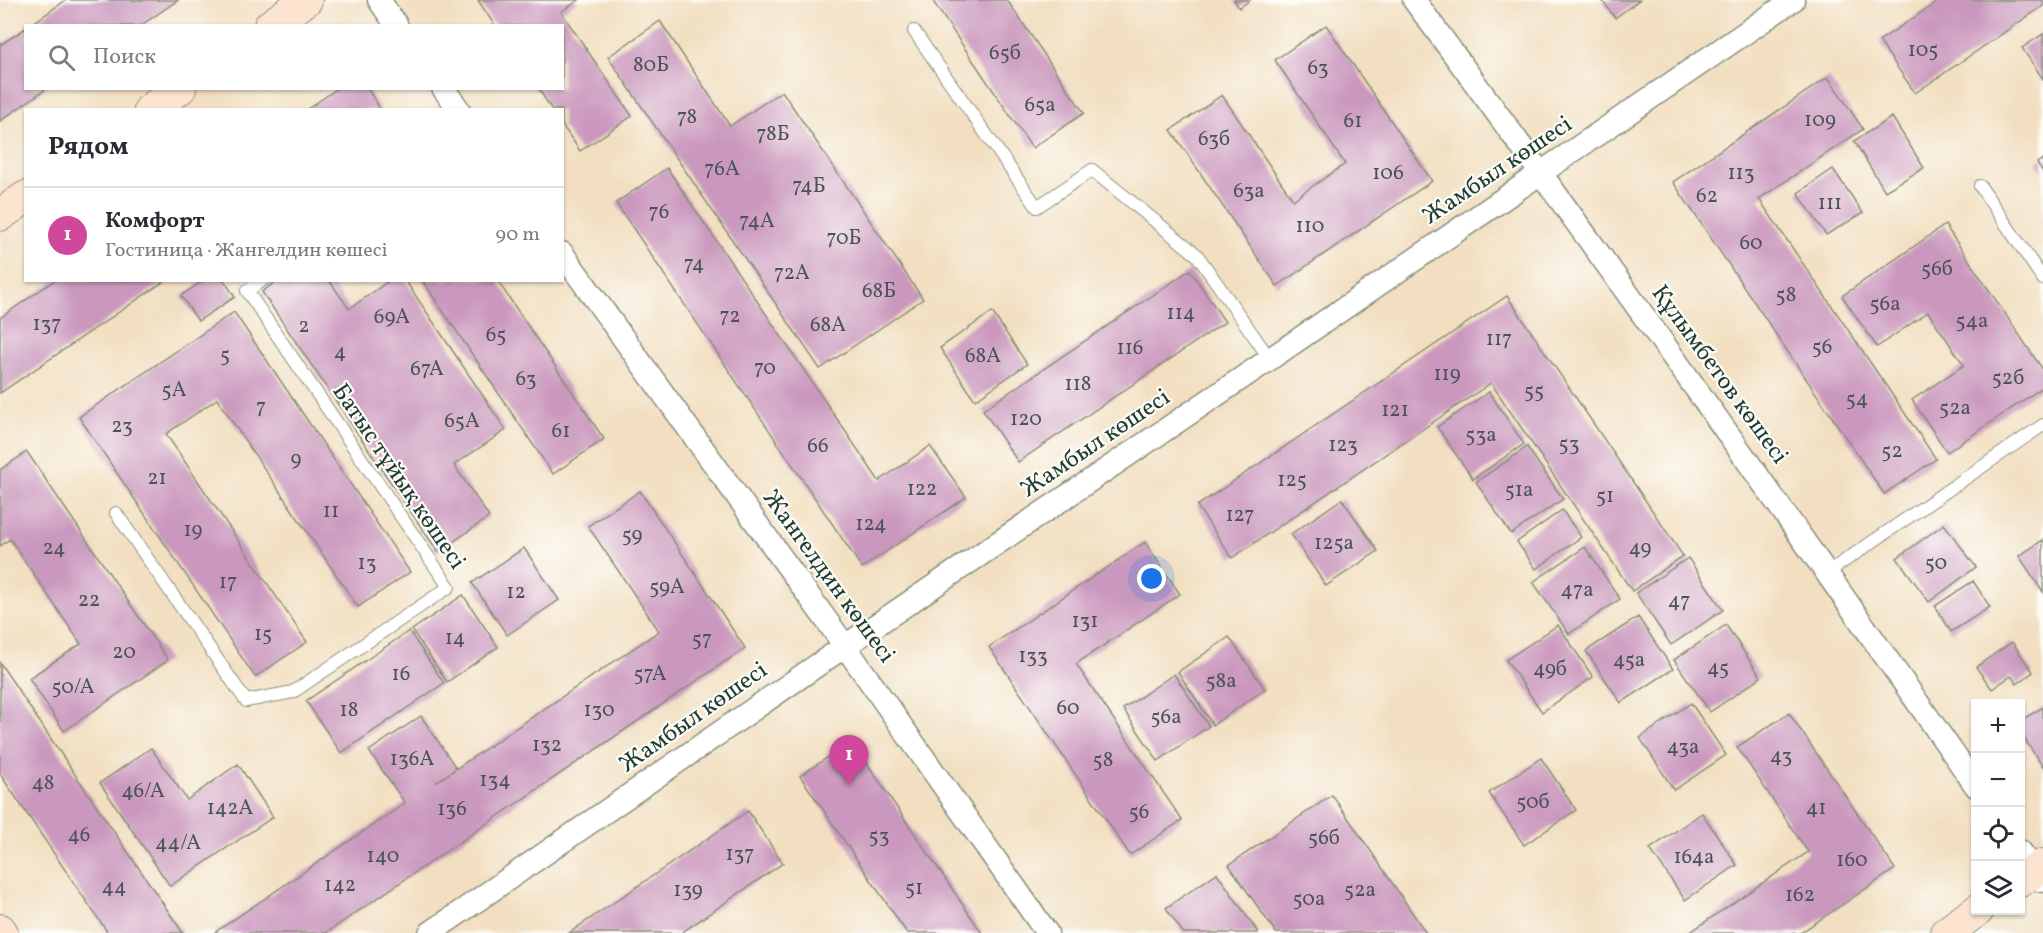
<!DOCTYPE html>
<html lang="ru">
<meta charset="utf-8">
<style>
:root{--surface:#fff;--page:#f7f7f7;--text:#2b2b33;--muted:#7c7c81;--line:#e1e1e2;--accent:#b45309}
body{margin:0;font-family:Vollkorn,serif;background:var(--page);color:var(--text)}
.controls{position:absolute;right:18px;bottom:18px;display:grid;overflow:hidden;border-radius:0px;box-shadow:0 2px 4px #0004}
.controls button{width:54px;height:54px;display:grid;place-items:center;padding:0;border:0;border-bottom:2px solid var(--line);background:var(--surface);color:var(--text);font:30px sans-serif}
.you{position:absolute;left:1152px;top:579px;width:21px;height:21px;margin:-15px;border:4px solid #fff;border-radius:50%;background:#1a73e8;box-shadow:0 0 0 9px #1a73e833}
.badge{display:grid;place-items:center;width:39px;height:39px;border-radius:50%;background:var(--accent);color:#fff;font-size:20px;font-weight:700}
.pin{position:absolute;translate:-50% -50px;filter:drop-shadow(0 2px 3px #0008)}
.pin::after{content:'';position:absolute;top:32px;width:21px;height:18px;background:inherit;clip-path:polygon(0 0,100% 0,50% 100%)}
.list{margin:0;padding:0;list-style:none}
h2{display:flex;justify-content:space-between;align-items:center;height:78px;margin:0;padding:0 24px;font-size:26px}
h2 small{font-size:20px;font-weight:400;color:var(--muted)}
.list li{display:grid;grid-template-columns:39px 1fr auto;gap:18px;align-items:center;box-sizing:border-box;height:96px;padding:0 24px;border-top:2px solid var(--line)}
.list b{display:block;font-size:22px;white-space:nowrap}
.list p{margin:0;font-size:20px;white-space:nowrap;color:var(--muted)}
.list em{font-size:20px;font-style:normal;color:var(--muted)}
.icon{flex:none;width:33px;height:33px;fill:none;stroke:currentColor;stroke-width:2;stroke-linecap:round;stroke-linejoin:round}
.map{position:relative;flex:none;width:2043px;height:933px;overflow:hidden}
.search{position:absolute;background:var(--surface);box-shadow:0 2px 4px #0004;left:24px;top:24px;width:540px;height:66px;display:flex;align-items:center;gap:15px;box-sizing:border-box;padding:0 21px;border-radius:0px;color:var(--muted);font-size:22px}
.panel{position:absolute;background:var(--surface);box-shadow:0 2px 4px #0004;left:24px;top:108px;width:540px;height:174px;border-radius:0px}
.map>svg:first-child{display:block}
.building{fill:#ca98be}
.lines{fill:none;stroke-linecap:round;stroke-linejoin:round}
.lane-casing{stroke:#888e7a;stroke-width:14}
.street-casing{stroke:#888e7a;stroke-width:25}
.secondary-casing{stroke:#888e7a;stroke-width:34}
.lane{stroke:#fff;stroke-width:12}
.street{stroke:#fff;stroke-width:22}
.secondary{stroke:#fde4d1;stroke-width:32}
.labels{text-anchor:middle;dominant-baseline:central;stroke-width:4.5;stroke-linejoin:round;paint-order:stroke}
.number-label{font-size:21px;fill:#4a5456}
.street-label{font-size:24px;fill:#1f3d34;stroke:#fdfcf7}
</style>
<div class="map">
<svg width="2043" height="933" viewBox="0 0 2043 933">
<rect width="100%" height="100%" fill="#fdfcf7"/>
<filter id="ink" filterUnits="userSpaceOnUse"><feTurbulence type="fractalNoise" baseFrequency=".0167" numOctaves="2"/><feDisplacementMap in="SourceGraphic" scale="12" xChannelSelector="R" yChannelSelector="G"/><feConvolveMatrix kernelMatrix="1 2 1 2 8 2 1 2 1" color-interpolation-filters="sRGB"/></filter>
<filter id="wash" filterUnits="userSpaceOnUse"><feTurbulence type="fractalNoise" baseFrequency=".008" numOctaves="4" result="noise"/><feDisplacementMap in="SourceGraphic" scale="24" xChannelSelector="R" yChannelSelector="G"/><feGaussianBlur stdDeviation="1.35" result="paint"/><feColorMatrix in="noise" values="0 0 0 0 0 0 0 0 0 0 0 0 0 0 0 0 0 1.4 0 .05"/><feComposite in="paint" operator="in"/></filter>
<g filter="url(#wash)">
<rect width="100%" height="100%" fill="#f2dfc1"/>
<g id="blocks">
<!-- building -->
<path class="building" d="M66,0H178L140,26H29Z
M478,0H579L561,12L632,116L580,151L562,125V110H552L538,88H562V26H495Z
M932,0H1007L1084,113L1032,148Z
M1234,0H1250L1239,8Z
M1602,0H1639L1615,18Z
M1940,0H2043V6L1915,93L1879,41Z
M660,21L730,126L782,91L923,299L820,369L608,57Z
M1326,25L1432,181L1277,286L1171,130L1222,95L1293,200L1310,188L1345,164L1275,60Z
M26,28V88H47L0,121V45Z
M2043,34V79L2022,48Z
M1828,77L1863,129L1759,199L1936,459L1884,494L1673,182Z
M338,88H367L381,110H306Z
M1892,117L1924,168L1885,191L1854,141Z
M2043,159V172L2037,163Z
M667,168L879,481L930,446L966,497L862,568L616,203Z
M1833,169L1863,213L1826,235L1798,193Z
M1945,225L2043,370V387L1947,452L1912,400L1964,365L1928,312L1877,347L1842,296Z
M1190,270L1225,322L1018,462L983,410Z
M55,280H166L0,393V318Z
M204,280H224L235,297L198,321L181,296Z
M278,280H329L349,309L390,280H405L506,430L454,465L489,517L438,552L262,292Z
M422,280H497L604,439L553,474Z
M1507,296L1683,556L1632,591L1491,383L1232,558L1197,506Z
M234,312L410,572L358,607L217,399L166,434L307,642L255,677L79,417Z
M992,312L1027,364L975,400L940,348Z
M1489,392L1524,444L1473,479L1437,427Z
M1527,447L1563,499L1511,534L1476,482Z
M27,452L168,660L64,731L29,678L81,644L10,539L0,546V470Z
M640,491L745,648L326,933H214L405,803L369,751L421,716L456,768L435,783L659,631L588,526Z
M1342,499L1378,551L1326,586L1291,534Z
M1562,510L1581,537L1536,569L1517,542Z
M1944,524L1976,567L1929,602L1897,558Z
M2043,540V592L2019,556Z
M1145,542L1180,594L1076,664L1182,820L1130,855L989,647Z
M1585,547L1620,599L1569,634L1533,582Z
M524,548L559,600L507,635L472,583Z
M1688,558L1723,610L1671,645L1636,593Z
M1973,581L1990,607L1951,632L1935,606Z
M463,595L498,647L447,682L412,630Z
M1638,617L1673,669L1621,703L1586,651Z
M1558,625L1593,677L1542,712L1506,660Z
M1726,625L1761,677L1710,712L1674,660Z
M409,631L444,683L341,753L306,701Z
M1229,637L1265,689L1213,725L1178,672Z
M2012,642L2033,672L2017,684L2011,676L1992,689L1976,667Z
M0,663L51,739L183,933H107L106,930L0,774Z
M1174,674L1209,726L1158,761L1123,709Z
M1691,703L1726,755L1674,790L1640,738Z
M2043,707V767L2020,732V721Z
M1789,713L1895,869L1800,933H1689L1808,852L1737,747Z
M852,741L887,793L982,933H907L800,776Z
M151,748L187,800L238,764L273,817L170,886L100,783Z
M1541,758L1576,810L1524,845L1489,793Z
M1332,795L1368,847L1426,933H1276L1229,865Z
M748,811L783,863L681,933H569Z
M1702,813L1737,865L1685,900L1650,849Z
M1217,873L1253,925L1258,933H1183L1166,908Z"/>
</g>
</g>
<g filter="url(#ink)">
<use href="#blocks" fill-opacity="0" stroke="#888e7a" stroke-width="1.5"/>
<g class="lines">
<defs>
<path id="lane" d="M914,31L1037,207L1092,170L1197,255L1270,359
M1980,186L2043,279
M116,513L246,701L293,692L449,587L247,291L263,280
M1827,573L2043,425"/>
<path id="street" d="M379,0L397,26
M1414,0C1605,259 1792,522 1976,786
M443,88L459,110
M562,253L845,646L1047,933
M2020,851L2042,881
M430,933L845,646L1270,359L1793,0"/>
<path id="secondary" d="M270,26L306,0
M150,110L180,88
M0,215L26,197
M2020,881L2043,865
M0,930L2,933
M1946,933L1978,910"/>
</defs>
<!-- lane casing -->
<use href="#lane" class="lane-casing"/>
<!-- street casing -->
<use href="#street" class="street-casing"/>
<!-- secondary casing -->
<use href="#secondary" class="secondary-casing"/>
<!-- lane -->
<use href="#lane" class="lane"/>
<!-- street -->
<use href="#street" class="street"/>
<!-- secondary -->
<use href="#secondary" class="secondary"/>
</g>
</g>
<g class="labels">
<!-- number labels -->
<g class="number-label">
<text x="1923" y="50">105</text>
<text x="1005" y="53">65б</text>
<text x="651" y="65">80Б</text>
<text x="1318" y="68">63</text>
<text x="1040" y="105">65а</text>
<text x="687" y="117">78</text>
<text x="1820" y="120">109</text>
<text x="1353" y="121">61</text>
<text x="773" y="134">78Б</text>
<text x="1214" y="139">63б</text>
<text x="722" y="169">76А</text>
<text x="1388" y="173">106</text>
<text x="1741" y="173">113</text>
<text x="809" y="186">74Б</text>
<text x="1249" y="191">63а</text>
<text x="1707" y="196">62</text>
<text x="1830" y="203">111</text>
<text x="659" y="212">76</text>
<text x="757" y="221">74А</text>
<text x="1310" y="226">110</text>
<text x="844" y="238">70Б</text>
<text x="1751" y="243">60</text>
<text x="694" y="264">74</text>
<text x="1937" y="269">56б</text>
<text x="792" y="273">72А</text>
<text x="879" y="291">68Б</text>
<text x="1786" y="295">58</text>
<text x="1885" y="304">56а</text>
<text x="1181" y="313">114</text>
<text x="730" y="316">72</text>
<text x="392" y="317">69А</text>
<text x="1972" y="321">54а</text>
<text x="47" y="324">137</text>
<text x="828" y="325">68А</text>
<text x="304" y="326">2</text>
<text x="496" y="335">65</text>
<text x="1499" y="339">117</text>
<text x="1822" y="347">56</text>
<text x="1130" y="348">116</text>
<text x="340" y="352">4</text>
<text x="225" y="355">5</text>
<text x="983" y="356">68А</text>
<text x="765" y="368">70</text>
<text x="427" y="369">67А</text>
<text x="1447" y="374">119</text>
<text x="2008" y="378">52б</text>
<text x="526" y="379">63</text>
<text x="1078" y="384">118</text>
<text x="174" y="390">5А</text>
<text x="1534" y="391">55</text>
<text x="1857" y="399">54</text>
<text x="261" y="407">7</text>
<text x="1955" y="408">52а</text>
<text x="1395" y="410">121</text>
<text x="1026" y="419">120</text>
<text x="462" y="421">65А</text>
<text x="122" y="426">23</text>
<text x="561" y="431">61</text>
<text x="1481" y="435">53а</text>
<text x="1569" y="444">53</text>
<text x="1343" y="445">123</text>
<text x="818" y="446">66</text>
<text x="1892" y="451">52</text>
<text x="296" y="459">9</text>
<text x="157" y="478">21</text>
<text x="1292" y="480">125</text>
<text x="922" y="489">122</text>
<text x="1519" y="490">51а</text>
<text x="1605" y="496">51</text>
<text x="331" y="511">11</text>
<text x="1240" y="515">127</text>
<text x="871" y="524">124</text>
<text x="193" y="530">19</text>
<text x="632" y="535">59</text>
<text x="1334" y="543">125а</text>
<text x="54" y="548">24</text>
<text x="1640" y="548">49</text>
<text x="367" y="563">13</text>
<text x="1936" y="563">50</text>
<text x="228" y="582">17</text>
<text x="667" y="587">59А</text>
<text x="1577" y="590">47а</text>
<text x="516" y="592">12</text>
<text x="89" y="600">22</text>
<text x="1679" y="601">47</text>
<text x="1085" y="621">131</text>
<text x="263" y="634">15</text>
<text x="455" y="638">14</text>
<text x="702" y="639">57</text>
<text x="124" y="652">20</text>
<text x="1033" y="656">133</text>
<text x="1629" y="660">45а</text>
<text x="1718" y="668">45</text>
<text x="1550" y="669">49б</text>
<text x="401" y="674">16</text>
<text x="650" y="674">57А</text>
<text x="1221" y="681">58а</text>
<text x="73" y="687">50/А</text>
<text x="1068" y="708">60</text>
<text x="349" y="710">18</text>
<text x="599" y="710">130</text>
<text x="1166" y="717">56а</text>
<text x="547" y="745">132</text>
<text x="1683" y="747">43а</text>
<text x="1781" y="756">43</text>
<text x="412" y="759">136А</text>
<text x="1103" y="760">58</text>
<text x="495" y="780">134</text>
<text x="43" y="783">48</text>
<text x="143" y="791">46/А</text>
<text x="1533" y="802">50б</text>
<text x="230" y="808">142А</text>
<text x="1816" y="808">41</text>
<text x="452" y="809">136</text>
<text x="1139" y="812">56</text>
<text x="79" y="835">46</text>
<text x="879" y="836">53</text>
<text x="1324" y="838">56б</text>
<text x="178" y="843">44/А</text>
<text x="740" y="854">137</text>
<text x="383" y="856">140</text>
<text x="1694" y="857">164а</text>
<text x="1852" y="860">160</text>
<text x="340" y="885">142</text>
<text x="114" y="887">44</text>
<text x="914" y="888">51</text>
<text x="688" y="890">139</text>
<text x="1360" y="890">52а</text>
<text x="1800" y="895">162</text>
<text x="1309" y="899">50а</text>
</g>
<!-- street labels -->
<g class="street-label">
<text transform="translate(1498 171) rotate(-34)">Жамбыл көшесі</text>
<text transform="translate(1719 375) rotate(54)">Құлымбетов көшесі</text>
<text transform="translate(1096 444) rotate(-34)">Жамбыл көшесі</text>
<text transform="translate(398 477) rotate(56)">Батыс тұйық көшесі</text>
<text transform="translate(828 577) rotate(54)">Жангелдин көшесі</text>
<text transform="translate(694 718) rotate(-35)">Жамбыл көшесі</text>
</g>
</g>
</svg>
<div class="controls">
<button>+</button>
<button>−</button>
<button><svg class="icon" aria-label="locate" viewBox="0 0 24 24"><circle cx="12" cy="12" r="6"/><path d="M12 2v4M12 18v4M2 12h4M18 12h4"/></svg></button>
<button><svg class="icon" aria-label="layers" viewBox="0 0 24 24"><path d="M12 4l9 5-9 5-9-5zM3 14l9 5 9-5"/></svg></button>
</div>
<div class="you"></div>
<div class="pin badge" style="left:849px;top:785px;background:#d1479c">1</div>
<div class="search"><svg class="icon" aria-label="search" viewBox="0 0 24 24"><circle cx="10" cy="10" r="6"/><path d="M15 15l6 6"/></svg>Поиск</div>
<section class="panel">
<h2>Рядом<small></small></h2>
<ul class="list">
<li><span class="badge" style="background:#d1479c">1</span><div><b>Комфорт</b><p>Гостиница · Жангелдин көшесі</p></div><em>90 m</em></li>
</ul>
</section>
</div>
